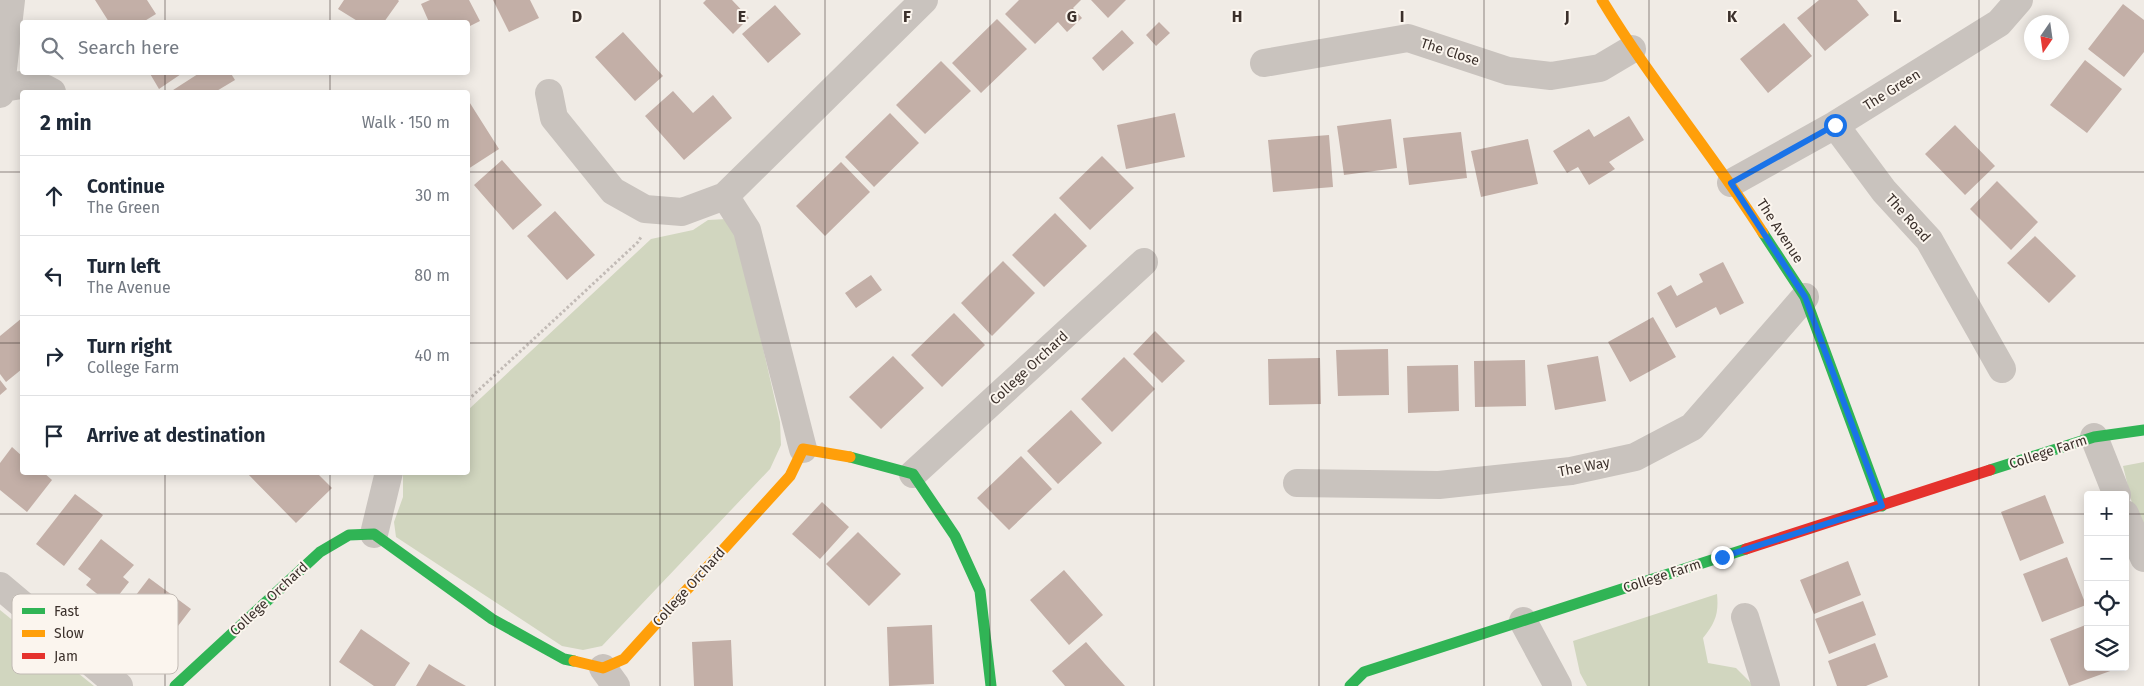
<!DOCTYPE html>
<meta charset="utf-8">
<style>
:root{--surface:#fff;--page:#f6f6f7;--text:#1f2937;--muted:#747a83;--line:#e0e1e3}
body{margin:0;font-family:"Fira Sans",sans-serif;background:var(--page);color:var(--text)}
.controls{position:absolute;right:15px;bottom:15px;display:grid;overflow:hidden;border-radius:5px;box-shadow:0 2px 12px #0003}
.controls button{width:45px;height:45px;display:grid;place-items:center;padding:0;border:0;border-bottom:1px solid var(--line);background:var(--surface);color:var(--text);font:25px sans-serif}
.compass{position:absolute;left:2024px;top:15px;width:45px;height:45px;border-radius:50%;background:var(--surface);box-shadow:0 2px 12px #0003;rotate:193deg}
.stop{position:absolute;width:15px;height:15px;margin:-11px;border:4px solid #1a73e8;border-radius:50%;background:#fff}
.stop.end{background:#1a73e8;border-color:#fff;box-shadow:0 1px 5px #0008}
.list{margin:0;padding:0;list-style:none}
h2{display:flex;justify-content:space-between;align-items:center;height:65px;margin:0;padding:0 20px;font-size:21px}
h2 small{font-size:16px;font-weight:400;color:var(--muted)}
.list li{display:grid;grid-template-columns:32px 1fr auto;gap:15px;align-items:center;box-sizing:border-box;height:80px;padding:0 20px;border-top:1px solid var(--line)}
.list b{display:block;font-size:19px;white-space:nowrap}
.list p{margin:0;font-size:16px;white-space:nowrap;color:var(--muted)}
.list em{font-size:16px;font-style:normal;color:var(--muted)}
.icon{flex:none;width:28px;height:28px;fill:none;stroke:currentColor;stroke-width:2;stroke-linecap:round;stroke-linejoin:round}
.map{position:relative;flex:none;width:2144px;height:686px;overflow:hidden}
.search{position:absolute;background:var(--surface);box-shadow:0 2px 12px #0003;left:20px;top:20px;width:450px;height:55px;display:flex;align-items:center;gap:12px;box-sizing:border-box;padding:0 18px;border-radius:5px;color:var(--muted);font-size:19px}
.panel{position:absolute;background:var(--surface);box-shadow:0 2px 12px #0003;left:20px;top:90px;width:450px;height:385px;border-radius:5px}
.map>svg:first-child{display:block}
.green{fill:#d1d6bf}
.building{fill:#c3afa7}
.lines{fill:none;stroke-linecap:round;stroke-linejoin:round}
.path{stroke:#c2bbb6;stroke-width:3;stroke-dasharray:2.5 2.5;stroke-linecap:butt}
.street{stroke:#c9c3be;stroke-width:28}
.fast{stroke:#30b455;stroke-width:11}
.slow{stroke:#ff9f0a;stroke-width:11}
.jam{stroke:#e5322d;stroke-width:11}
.route{stroke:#1a73e8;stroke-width:6}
.grid{fill:none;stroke:#3b302b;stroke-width:1;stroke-opacity:0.55}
.labels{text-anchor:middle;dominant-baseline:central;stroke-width:4;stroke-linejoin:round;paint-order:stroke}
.street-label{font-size:14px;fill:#3b302b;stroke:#fbf5ee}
.key{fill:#fbf5ee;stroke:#c1bab4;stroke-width:1}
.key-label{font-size:14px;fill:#3b302b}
.grid-label{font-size:16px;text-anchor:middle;font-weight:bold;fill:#3b302b;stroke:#fbf5ee;stroke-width:4;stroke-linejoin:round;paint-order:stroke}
</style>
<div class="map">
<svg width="2144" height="686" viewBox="0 0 2144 686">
<rect width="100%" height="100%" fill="#f0ebe5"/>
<!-- green -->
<path class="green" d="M727,219L737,235L780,422L781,445L770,469L602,646L583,650L562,646L396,537L394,522L403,497V473L468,472V410L651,239L693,230L708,220Z
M2144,462V538L2137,524L2123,466Z
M1717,594C1719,614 1715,623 1703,638L1708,663L1736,668L1754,686H1587L1580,673L1573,641Z
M0,610L94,686H0Z"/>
<!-- building -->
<path class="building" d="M95,0H147L156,14L143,22H109Z
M344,0H398L399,1L384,22H359L338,9Z
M430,0H469L480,21L468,27V22H429L421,4Z
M493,0H530L539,18L509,32Z
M706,0H732L749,18L733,34L703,3Z
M1019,0H1081L1073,8L1082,18L1067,32L1058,22L1035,44L1005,14Z
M1091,0H1126L1108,18Z
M1819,0H1857L1869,15L1825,51L1797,18Z
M2123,4L2144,20V52L2124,77L2088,49Z
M775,5L801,34L768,63L742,34Z
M997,19L1027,49L981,93L952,63Z
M1159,22L1170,33L1156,46L1146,35Z
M1784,23L1812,56L1768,93L1740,59Z
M1122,30L1134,43L1103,71L1092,58Z
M623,32L663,76L635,101L595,57Z
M2085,60L2122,89L2087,133L2050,105Z
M941,61L971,91L925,134L896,105Z
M149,72H184L159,89Z
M201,72H230L235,80L215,92H170Z
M673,91L693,113L713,95L732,118L684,160L645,116Z
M468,100L499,149L468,169Z
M890,113L919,143L874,187L845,157Z
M1175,113L1185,157L1126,169L1117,125Z
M1629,116L1644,140L1609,162L1615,169L1589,185L1578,167L1567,173L1553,151L1589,129L1594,137Z
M1391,119L1397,168L1344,175L1337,126Z
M1955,125L1995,166L1965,195L1925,154Z
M1461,132L1467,178L1409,185L1403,138Z
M1329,135L1333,187L1273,192L1268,140Z
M1528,139L1538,184L1481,197L1471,151Z
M1102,156L1134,188L1090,230L1059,198Z
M502,160L542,205L513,230L474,185Z
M841,162L870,192L825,236L796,206Z
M1997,181L2038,222L2011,250L1970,209Z
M555,211L595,255L567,280L527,236Z
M1055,213L1087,246L1044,287L1012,255Z
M2035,236L2076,276L2049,303L2007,263Z
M1003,261L1035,293L992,336L961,303Z
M1723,262L1744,303L1720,315L1716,307L1676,328L1657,293L1671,285L1677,296L1703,282L1699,274Z
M871,275L882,290L856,308L845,293Z
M954,313L985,345L942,387L911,355Z
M1653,317L1676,357L1630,382L1608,342Z
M22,318V369L6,382L0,374V336Z
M1155,331L1185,361L1162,383L1133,354Z
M1388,349L1389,395L1338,396L1336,350Z
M893,356L924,388L881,429L849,397Z
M1598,356L1606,401L1555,410L1547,365Z
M1124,357L1155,389L1112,432L1081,399Z
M1320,358L1321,404L1269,405L1268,359Z
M1525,360L1526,406L1475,407L1474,361Z
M1458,365L1459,411L1408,413L1407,366Z
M0,380L7,389L0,395Z
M1071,410L1102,443L1058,484L1027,451Z
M12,447L22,456V472H43L52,480L27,512L0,490V463Z
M1021,456L1052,489L1009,530L977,498Z
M246,472H316L332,488L296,523Z
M75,494L103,515L64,566L36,544Z
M2045,495L2064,543L2020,561L2001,512Z
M822,502L849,527L820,559L792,534Z
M858,532L901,574L869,606L826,564Z
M101,539L134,565L123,577L129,582L111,605L86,585L91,579L78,569Z
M2067,557L2086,605L2042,622L2023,574Z
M1848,561L1861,595L1814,614L1800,580Z
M1064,570L1103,615L1069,645L1030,600Z
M149,578L191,609L168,639L126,608Z
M1863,601L1876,635L1829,654L1815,619Z
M2088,624V667H2111L2113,670L2069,686L2050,639Z
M932,625L934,684L889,686L887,627Z
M361,629L410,663L395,686H374L339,662Z
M731,640L733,686H694L692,642Z
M1086,642L1105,664L1125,686H1065L1052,671Z
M1875,643L1888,677L1866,686H1837L1828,661Z
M429,664L455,680L466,686H416Z"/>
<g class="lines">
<!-- path -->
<path class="path" d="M468,400L638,242L641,237"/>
<!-- street -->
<path class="street" d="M1264,63L1408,38L1508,71L1551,76L1600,68L1632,49
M1,89C22,84 33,81 52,92
M549,93L554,118L613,191L645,209L682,212L725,196L924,0
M0,94L11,0
M1835,125L1884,191L1929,240L2002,369
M1731,183L1835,125L1999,23L2019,0
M725,196L747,230L803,449
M2094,437L2117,495
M913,474L1144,262
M1297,483L1439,485L1571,471L1635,457L1692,427L1805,297
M2125,514L2144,558
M374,534L389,472
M0,586L119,686
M1745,617L1766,686
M1523,621L1558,686
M603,668L616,686"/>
<!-- fast -->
<path class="fast" d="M1763,233L1805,297L1882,506
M850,457L913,474L955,536L980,591L991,686
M1990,470L2094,437L2144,430
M175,686L320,552L349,535L374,534L492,619L564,659L574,661
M1350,686L1364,672L1746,549"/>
<!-- slow -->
<path class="slow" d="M1602,0C1651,81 1712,153 1763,233
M574,661L603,668L624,659L790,476L803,449L850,457"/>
<!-- jam -->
<path class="jam" d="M1746,549L1990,470"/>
</g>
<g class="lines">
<!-- route -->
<path class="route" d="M1722,557L1882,506L1805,297L1731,183L1835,125"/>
</g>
<!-- grid -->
<path class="grid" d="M165,0V22M330,0V22M495,0V686M660,0V686M825,0V686M990,0V686M1154,0V686M1319,0V686M1484,0V686M1649,0V686M1814,0V686M1979,0V686M165,72V92M330,72V92M0,172H22M468,172H2144M0,343H22M468,343H2144M165,472V686M330,472V686M0,514H2088M2125,514H2144"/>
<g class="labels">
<!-- street labels -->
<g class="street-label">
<text transform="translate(1450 52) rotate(18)">The Close</text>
<text transform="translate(1892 90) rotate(-32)">The Green</text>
<text transform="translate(1908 218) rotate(48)">The Road</text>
<text transform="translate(1780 231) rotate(57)">The Avenue</text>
<text transform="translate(1029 368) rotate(-43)">College Orchard</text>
<text transform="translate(2048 452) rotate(-18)">College Farm</text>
<text transform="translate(1584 467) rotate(-11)">The Way</text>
<text transform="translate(1662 576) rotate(-18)">College Farm</text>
<text transform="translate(689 587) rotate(-48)">College Orchard</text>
<text transform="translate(269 599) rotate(-43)">College Orchard</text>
</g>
</g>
<!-- legend -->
<rect x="12" y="594" width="166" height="80" rx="8" class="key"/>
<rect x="22" y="608" width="23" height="6" fill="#30b455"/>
<rect x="22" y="630" width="23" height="7" fill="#ff9f0a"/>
<rect x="22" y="653" width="23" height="6" fill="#e5322d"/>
<g class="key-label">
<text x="54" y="616">Fast</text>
<text x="54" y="638">Slow</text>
<text x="54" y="661">Jam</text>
</g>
<g class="grid-label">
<text x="577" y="22">D</text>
<text x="742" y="22">E</text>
<text x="907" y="22">F</text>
<text x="1072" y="22">G</text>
<text x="1237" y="22">H</text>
<text x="1402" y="22">I</text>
<text x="1567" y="22">J</text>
<text x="1732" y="22">K</text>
<text x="1897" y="22">L</text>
</g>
</svg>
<div class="controls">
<button>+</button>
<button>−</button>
<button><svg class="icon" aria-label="locate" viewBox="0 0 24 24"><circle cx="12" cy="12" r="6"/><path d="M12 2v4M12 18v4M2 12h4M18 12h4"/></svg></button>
<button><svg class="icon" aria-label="layers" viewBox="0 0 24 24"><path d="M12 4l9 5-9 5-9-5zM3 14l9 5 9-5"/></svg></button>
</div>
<svg class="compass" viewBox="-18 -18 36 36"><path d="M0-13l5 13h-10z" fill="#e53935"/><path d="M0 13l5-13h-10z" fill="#747a83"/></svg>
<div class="stop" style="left:1835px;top:125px"></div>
<div class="stop end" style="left:1722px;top:557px"></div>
<div class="search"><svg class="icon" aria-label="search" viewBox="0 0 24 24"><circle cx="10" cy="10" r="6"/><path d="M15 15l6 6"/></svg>Search here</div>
<section class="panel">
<h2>2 min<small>Walk · 150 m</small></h2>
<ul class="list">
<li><svg class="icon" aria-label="ahead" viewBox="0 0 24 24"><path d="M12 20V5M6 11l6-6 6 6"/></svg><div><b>Continue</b><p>The Green</p></div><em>30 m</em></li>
<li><svg class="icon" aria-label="left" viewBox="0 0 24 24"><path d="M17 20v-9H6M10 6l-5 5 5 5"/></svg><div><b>Turn left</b><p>The Avenue</p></div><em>80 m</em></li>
<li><svg class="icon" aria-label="right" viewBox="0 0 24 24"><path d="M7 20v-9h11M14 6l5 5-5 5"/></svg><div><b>Turn right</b><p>College Farm</p></div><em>40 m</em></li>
<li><svg class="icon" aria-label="arrive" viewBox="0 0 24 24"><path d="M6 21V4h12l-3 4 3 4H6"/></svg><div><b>Arrive at destination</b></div></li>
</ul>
</section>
</div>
